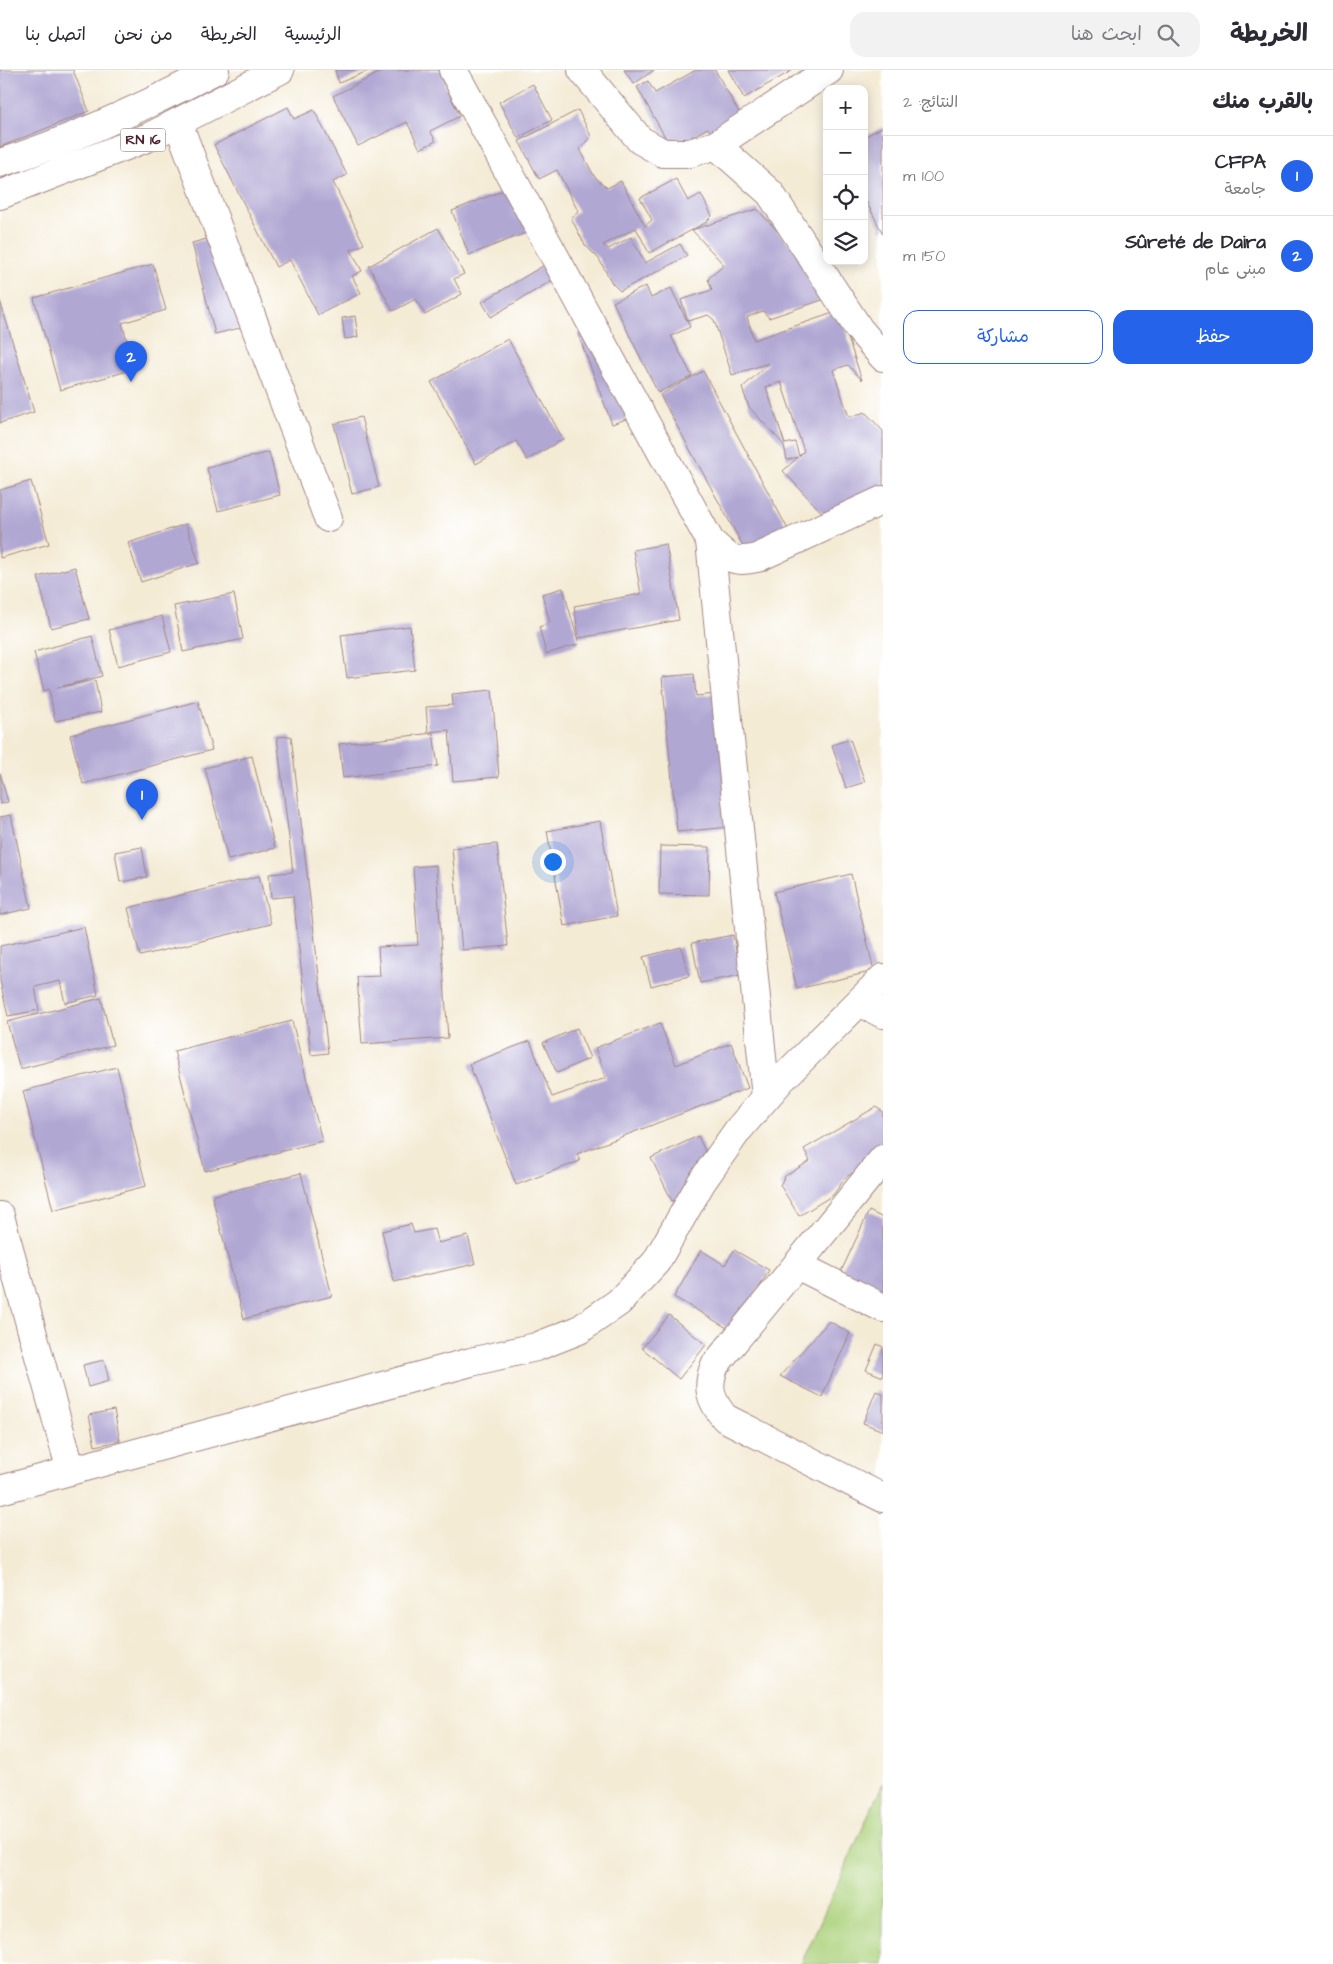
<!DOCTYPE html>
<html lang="ar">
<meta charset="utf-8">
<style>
:root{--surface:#fff;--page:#f2f2f3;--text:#2b2b33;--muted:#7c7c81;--line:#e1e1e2;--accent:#2563eb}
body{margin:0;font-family:"Architects Daughter","Playpen Sans Arabic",sans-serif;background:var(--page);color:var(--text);direction:rtl}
.controls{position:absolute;right:15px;top:15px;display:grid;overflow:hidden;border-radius:10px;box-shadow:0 2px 12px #0003}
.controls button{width:45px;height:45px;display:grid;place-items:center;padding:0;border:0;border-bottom:1px solid var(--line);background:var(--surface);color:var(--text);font:25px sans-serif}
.you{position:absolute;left:552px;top:791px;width:18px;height:18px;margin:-12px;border:4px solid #fff;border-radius:50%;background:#1a73e8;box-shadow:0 0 0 8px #1a73e833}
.badge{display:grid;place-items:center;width:32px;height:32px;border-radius:50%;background:var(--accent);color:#fff;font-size:16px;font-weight:700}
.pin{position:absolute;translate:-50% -41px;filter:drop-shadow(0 1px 2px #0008)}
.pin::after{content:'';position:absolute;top:26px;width:18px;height:15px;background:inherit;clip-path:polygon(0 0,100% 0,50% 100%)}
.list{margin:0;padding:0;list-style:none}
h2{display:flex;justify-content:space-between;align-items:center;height:65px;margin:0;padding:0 20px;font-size:21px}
h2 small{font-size:16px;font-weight:400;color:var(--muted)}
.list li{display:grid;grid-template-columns:32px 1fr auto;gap:15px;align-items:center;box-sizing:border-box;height:80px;padding:0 20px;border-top:1px solid var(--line)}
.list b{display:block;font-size:19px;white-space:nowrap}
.list p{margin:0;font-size:16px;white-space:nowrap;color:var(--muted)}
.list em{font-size:16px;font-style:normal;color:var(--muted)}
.actions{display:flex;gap:10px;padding:15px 20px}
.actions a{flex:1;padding:11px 0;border:1px solid var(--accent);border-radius:15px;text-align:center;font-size:18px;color:var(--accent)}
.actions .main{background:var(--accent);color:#fff}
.icon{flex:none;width:28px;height:28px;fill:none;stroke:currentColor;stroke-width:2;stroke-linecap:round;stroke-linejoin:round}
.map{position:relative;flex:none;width:883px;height:1894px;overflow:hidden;direction:ltr}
header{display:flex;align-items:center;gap:30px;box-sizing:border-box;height:70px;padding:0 25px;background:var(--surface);border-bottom:1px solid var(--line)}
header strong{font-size:24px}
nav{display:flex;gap:28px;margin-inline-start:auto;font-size:18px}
.search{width:350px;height:45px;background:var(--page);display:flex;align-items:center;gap:12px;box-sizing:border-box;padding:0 18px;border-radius:15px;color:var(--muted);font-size:19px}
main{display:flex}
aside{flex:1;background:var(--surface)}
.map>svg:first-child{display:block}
.green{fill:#acd17b;stroke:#7b7853}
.building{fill:#b0a7d3;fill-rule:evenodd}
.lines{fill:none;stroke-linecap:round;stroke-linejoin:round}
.minor-casing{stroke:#9f8580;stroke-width:30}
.major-casing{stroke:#9f8580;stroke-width:30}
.minor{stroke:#fff;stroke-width:28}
.major{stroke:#fff;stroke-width:28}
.labels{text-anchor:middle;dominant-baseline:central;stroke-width:4;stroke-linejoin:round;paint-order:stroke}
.shield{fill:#fff;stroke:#80626b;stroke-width:1}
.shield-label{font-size:14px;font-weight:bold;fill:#4a1f2b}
</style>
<header>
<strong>الخريطة</strong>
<div class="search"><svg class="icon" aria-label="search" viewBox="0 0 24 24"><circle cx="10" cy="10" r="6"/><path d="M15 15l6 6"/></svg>ابحث هنا</div>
<nav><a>الرئيسية</a><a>الخريطة</a><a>من نحن</a><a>اتصل بنا</a></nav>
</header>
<main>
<aside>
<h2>بالقرب منك<small>النتائج: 2</small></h2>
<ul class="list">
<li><span class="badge">1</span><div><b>CFPA</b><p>جامعة</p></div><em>100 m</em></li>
<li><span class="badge">2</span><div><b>Sûreté de Daira</b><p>مبنى عام</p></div><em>150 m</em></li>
</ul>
<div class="actions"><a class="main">حفظ</a><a>مشاركة</a></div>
</aside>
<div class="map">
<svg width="883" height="1894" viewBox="0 0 883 1894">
<rect width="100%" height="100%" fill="#fff"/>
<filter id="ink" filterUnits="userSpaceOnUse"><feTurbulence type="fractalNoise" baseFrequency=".02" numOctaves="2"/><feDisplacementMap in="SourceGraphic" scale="10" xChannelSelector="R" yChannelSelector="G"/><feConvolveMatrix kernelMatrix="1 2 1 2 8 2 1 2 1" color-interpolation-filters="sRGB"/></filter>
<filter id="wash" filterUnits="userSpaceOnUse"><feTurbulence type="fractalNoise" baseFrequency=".0096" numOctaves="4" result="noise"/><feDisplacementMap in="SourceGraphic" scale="20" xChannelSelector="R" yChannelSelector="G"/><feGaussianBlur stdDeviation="1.12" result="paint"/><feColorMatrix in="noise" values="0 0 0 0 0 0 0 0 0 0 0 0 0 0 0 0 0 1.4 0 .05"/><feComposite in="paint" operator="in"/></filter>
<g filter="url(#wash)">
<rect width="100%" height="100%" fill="#f4ebd5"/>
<!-- green -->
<path class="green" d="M883,1713V1894H801Z"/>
<g id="blocks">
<!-- building -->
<path class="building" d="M0,0H73L89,41L0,77Z
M335,0H370L339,13Z
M385,0H449L453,8L444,13L460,46L430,61L436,71L420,79L407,52L358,76L333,26Z
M624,0H654L634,14Z
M696,0H715L746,55L716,72L708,58L691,67L698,79L678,90L637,17L648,11L655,23Z
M728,0H793L744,28Z
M533,14L552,50L518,68L499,32Z
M288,37L294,49L314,40L347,105L333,112L364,174L351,180L362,201L352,206L361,223L318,245L290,190L276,197L214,75Z
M578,40L591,66L580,79L594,106L607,118L621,111L645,156L652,150L640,128L676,109L688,131L701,124L712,146L705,153L649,183L636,158L603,175L608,179L631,167L645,193L680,174L687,186L620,221L612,213L599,189L585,175L571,148L578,141L557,100L539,109L519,71Z
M883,57V164L864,127V67Z
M524,112L541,157L469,185L452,141Z
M757,139L837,225L769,248L763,241L747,247L754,270L839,241L862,310L848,295L833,300L849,347L865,342L883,361V430L827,448L783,401L798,387L787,390L784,375L749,337L742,318L769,293L732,305L714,250L708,245L688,251L681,230L712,220L708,209L724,195L692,160ZM781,312L804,381L799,386L795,372L785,374L766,317Z
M438,158L464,204L454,209L462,224L425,245L416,229L393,241L369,196Z
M221,165L244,257L215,264L192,173Z
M553,190L561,205L491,247L482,232Z
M153,194L166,240L122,253L135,299L60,320L34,228Z
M646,216L651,228L671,218L690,257L671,266L692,306L658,323L613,232Z
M0,231L34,342L0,353Z
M355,246L358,267L345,269L342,248Z
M595,257L629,348L612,354L578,264Z
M508,269L563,369L527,390L516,371L476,394L431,312Z
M703,301L790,463L749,487L660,325Z
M361,347L379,417L352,424L334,354Z
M269,382L280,425L218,441L207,398Z
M31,411L49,474L0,488V420Z
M186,454L199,493L141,512L128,473Z
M666,474L679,550L579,568L574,536L641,524L633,480Z
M75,497L89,549L51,558L38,507Z
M563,518L579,574L546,584L539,557L550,553L542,524Z
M234,524L243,569L183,582L174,536Z
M162,546L171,582L118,596L109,560Z
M410,556L415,600L347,608L341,565Z
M92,566L102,606L56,618L95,610L101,642L55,651L49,619L44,621L34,582Z
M694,604L696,626L717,624L730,757L677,762L662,607Z
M492,620L499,707L453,711L449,660L428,662L426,637L453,635L452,624Z
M198,631L212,680L83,714L70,665Z
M433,663L438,696L343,708L339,674Z
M291,666L328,983L311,985L293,826L271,828L269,804L293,802L277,667Z
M850,669L865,712L846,718L832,675Z
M252,686L275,778L228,790L205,698Z
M0,703L8,732L0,734Z
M11,745L31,838L0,845V747Z
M600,751L617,846L564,856L547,761Z
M497,774L508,876L462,880L452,778Z
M660,776L710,777L709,825L659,824Z
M142,777L147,807L120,812L115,782Z
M436,795L448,968L362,974L357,907L380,906L378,877L418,875L413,797Z
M851,804L874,901L797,919L774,822Z
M259,806L271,854L140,886L128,838Z
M84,857L98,925L65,933L60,911L35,917L39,940L8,946L0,911V876Z
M733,865L741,905L700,913L692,873Z
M681,877L689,906L651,916L643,887Z
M101,928L113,975L20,999L7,952Z
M292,951L322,1071L205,1101L174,981Z
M660,953L676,995L731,973L748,1018L577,1084L580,1091L516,1115L469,994L530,971L552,1027L606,1008L595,978Z
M577,958L590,988L557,1003L543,973Z
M117,997L146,1116L53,1140L23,1021Z
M876,1037L883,1042V1085L846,1107L833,1125L799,1146L780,1115L785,1106L810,1091L804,1079Z
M698,1066L718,1109L672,1131L651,1088Z
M301,1103L332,1226L244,1249L212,1126Z
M869,1141L883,1148V1239L834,1217Z
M411,1154L414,1163L434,1159L438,1173L468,1166L475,1194L394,1212L382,1161Z
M701,1180L725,1195L734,1180L769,1200L734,1262L674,1227Z
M669,1245L706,1275L679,1309L642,1278Z
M829,1251L850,1263L822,1327L780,1306Z
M877,1274L883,1277V1307L866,1300Z
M104,1290L109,1311L88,1317L83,1295Z
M876,1321L883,1324V1361L863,1353Z
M114,1340L120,1371L95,1376L89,1345Z"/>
</g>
</g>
<g filter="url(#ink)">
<use href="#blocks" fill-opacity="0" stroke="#9f8580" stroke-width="1"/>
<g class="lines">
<defs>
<path id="minor" d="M453,0L710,471C727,487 732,494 757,488L883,430
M582,0L640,70L663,83H690L716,75L829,0
M178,53L328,448
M716,75L770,123L859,259L883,287
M710,471L766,1027
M860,932L883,944
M883,1089L715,1295C706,1317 710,1330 725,1348L883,1428
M0,1146L71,1401
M797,1195L883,1238
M0,1420L471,1292L536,1277L579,1260L619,1232L656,1192L701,1113L738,1060L781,1010L883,908"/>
<path id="major" d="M0,93C72,70 148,35 215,0
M0,125L149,67L280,0"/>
</defs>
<!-- minor casing -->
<use href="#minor" class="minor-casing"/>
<!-- major casing -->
<use href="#major" class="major-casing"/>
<!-- minor -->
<use href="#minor" class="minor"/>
<!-- major -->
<use href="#major" class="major"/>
</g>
</g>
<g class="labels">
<!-- shield labels -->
<rect class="shield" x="120.5" y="58.5" width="45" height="23" rx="4"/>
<g class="shield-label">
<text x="143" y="70">RN 16</text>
</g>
</g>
</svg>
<div class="controls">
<button>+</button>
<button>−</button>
<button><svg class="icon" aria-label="locate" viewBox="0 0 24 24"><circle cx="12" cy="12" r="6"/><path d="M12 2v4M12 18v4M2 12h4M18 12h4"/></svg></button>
<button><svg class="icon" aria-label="layers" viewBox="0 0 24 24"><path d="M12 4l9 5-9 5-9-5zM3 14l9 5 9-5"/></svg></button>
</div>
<div class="you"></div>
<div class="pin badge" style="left:142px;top:750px">1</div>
<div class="pin badge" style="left:131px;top:312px">2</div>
</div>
</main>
